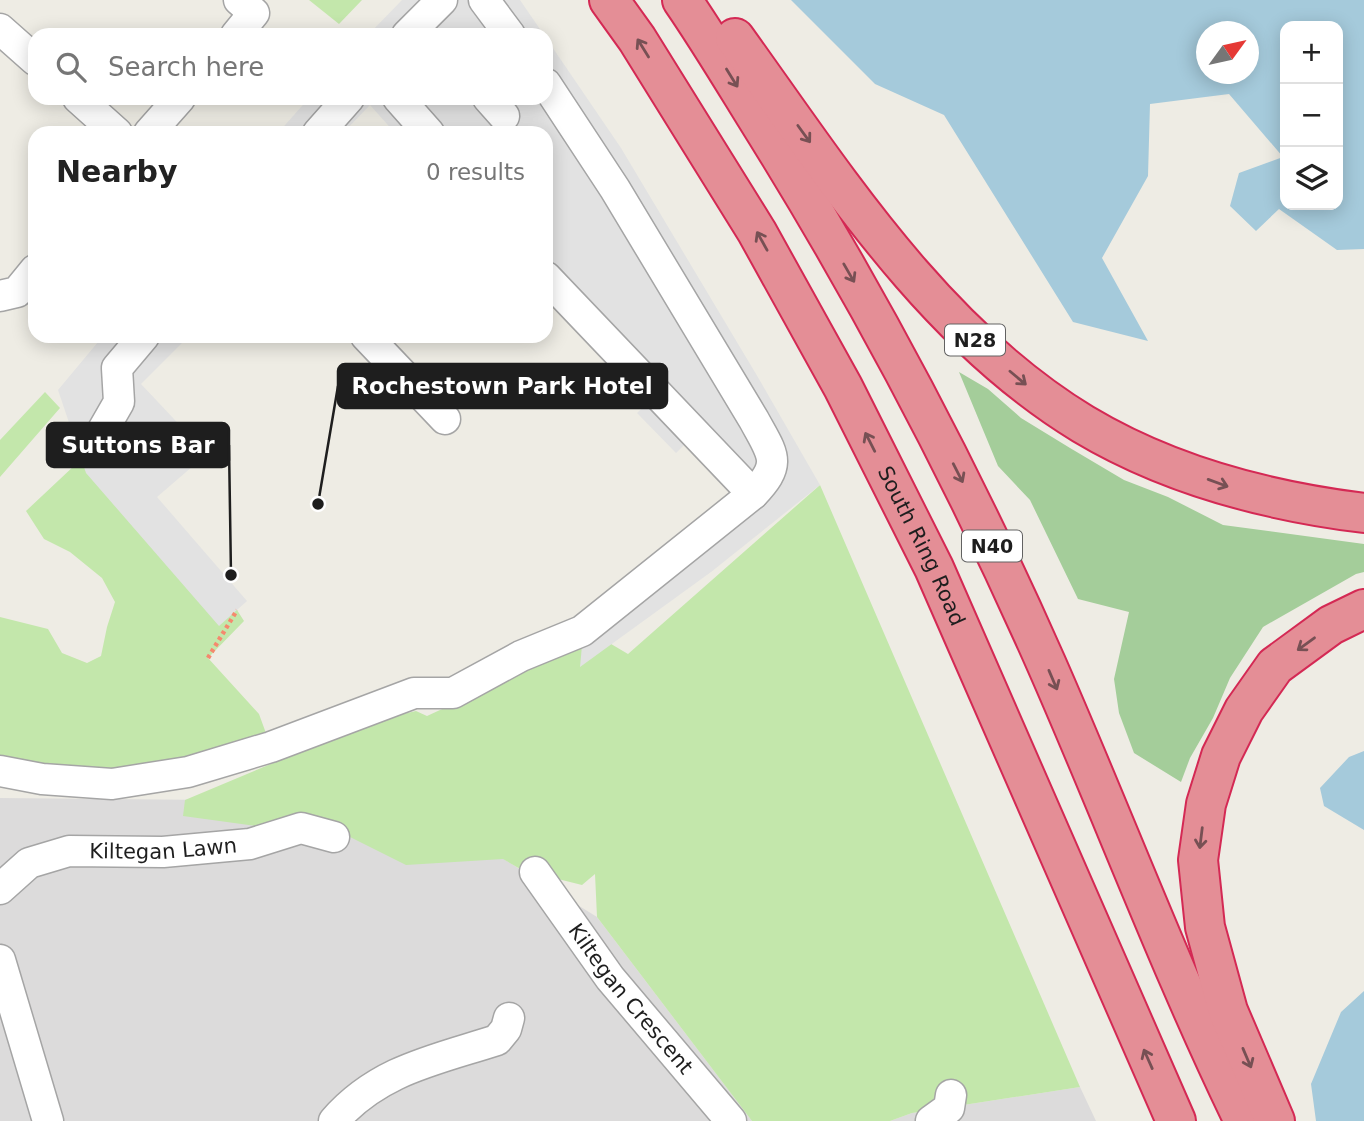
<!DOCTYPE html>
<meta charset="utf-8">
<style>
:root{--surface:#fff;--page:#f2f2f2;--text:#222;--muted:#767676;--line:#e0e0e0}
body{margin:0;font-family:"DejaVu Sans",sans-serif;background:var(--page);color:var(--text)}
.controls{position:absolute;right:21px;top:21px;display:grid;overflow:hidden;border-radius:14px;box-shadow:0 4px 18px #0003}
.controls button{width:63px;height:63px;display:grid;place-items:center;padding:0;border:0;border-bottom:2px solid var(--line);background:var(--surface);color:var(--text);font:35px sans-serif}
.compass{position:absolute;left:1196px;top:21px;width:63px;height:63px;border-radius:50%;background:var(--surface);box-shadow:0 4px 18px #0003;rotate:57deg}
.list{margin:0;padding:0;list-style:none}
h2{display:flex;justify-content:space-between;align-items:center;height:91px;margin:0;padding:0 28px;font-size:30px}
h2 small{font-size:23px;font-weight:400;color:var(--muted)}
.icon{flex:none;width:38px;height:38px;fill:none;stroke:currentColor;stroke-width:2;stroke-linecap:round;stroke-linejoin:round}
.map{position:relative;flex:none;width:1364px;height:1121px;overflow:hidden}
.search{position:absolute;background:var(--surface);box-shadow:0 4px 18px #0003;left:28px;top:28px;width:525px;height:77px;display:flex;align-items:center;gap:18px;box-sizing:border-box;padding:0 24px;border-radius:21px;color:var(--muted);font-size:26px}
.panel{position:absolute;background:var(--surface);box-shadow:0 4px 18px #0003;left:28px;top:126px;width:525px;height:217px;border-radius:21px}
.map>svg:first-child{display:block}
.residential{fill:#dcdbdb}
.grass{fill:#c3e7ab}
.forest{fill:#a4cd9a}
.parking{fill:#e2e2e2}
.water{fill:#a5cadb;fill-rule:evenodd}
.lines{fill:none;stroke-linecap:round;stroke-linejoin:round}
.minor-casing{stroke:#a5a5a5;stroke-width:33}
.highway-casing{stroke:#d42954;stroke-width:42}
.path{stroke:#f5896e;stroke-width:4.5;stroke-dasharray:3.5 3.5;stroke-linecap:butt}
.minor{stroke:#fff;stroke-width:30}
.highway{stroke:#e48e96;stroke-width:38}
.oneway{stroke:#775054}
.labels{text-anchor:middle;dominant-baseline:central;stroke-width:5;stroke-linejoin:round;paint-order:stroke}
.shield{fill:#fff;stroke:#626262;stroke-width:2}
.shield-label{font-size:19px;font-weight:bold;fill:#1e1e1e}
.street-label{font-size:21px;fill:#1e1e1e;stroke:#fff}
.leader{fill:none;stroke:#1e1e1e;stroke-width:2.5}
.callout-dot{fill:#1e1e1e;stroke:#fff;stroke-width:2.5}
.callout{fill:#1e1e1e;stroke:#1e1e1e;stroke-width:2.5}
.callout-label{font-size:23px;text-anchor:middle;font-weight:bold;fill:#fff}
</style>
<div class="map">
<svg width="1364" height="1121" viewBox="0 0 1364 1121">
<rect width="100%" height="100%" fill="#eeece4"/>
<!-- residential -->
<path class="residential" d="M0,798L213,800L434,816L597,917L752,1121H0Z
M1080,1087L1096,1121H890L912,1113Z"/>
<!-- grass -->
<path class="grass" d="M309,0H362L339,24Z
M45,392L60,408L0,477V440Z
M92,449L237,610L244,621L208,658L259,714L271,747L188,772L0,771V617L48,629L62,653L87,663L101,656L107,627L115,602L102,578L70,552L44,539L26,511Z
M820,485L1080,1087L912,1113L890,1121H752L597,917L595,874L582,885L522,870L503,859L406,865L334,829L271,828L183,816L185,800L373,721L416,711L427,716L570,650L606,641L628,654Z"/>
<!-- forest -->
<path class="forest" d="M959,372L988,389L1021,418L1070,448L1124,480L1168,497L1223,525L1364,544V572L1356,574L1263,627L1230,678L1213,718L1190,758L1181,782L1134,753L1119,713L1114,679L1129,612L1078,599L1030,500L998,466Z"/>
<!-- parking -->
<path class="parking" d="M402,0H520L544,35H368Z
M546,38L621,148L759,379L820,485L711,572L580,667L584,624L735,492L687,442L676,453L637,413L648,402L546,292V133H395L370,105L343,133H278L309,98H546Z
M103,336H189L141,384L207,454L157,497L247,601L219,626L86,473L58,390Z"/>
<!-- water -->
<path class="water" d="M791,0H1364V249L1337,250L1279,209L1256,231L1230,206L1239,173L1283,157L1229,94L1150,104L1148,176L1102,258L1148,341L1073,322L944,115L875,84ZM1285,26H1338V205H1285ZM1206,32H1248V74H1206Z
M1364,751V830L1324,806L1320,788L1349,757Z
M1364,991V1121H1316L1311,1084L1341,1012Z"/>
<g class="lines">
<defs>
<g id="minor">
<path d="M484,0L510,35"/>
<path d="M0,29L35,60"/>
<path d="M236,35L254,13L239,0"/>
<path d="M407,35L442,0"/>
<path d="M78,98L117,133"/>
<path d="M398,98L429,133"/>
<path d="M488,98L504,116"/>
<path d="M149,133L180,98"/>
<path d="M318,133L349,98"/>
<path d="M546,277L753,494"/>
<path d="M0,296L17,292L35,270"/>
<path d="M366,336L445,419"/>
<path d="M92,449L119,402L117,368L144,336"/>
<path d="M0,771L42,779L112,784L188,772L271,747L414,693H453L521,656L582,631L753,494C783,463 773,455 754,420L615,189L546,84"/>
<path id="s1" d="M535,872L610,978L731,1121"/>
<path id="s2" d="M0,889L29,863L69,851L163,852L250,844L301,828L334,837"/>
<path d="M0,960L48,1121"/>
<path d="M334,1121C378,1070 435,1060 497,1040L506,1029L509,1018"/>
<path d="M931,1121L949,1108L951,1095"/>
</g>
<g id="highway">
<path id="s3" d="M609,0L637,39L757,232L843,387L934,568L1176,1121"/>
<path d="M682,0C713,45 741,93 770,139C874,307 966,482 1046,663C1113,815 1171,971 1244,1121"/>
<path d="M735,38C835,177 933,333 1083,424C1168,475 1267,501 1364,513"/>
<path d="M1275,1121L1228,1011L1205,927L1198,860L1206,804L1221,756L1244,710L1275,666L1331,625L1364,609"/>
</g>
</defs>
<!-- minor casing -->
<use href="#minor" class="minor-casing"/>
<!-- highway casing -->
<use href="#highway" class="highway-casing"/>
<!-- path -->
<path class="path" d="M208,658L237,610"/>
<!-- minor -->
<use href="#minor" class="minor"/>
<!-- highway -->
<use href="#highway" class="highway"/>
</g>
<!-- one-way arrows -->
<defs><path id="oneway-shaft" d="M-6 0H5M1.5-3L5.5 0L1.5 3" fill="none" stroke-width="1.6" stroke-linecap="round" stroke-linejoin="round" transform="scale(1.75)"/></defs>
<g class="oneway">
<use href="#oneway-shaft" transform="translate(643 48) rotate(-122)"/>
<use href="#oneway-shaft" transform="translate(732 78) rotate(58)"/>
<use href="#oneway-shaft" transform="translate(804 134) rotate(54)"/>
<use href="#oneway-shaft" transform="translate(762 241) rotate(-119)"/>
<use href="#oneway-shaft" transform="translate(849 273) rotate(60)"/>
<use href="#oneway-shaft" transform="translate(1018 378) rotate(40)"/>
<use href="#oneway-shaft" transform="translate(870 442) rotate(-117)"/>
<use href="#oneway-shaft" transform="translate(958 473) rotate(63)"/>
<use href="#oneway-shaft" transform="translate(1218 483) rotate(20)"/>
<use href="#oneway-shaft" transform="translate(1306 644) rotate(144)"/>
<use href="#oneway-shaft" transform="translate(1053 680) rotate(67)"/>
<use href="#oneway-shaft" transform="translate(1201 838) rotate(97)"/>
<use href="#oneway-shaft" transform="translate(1247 1058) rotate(67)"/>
<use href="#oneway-shaft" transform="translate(1148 1059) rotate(-114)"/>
</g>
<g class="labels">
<!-- shield labels -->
<g class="shield">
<rect x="945" y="324.5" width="60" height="31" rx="5"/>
<rect x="962" y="530.5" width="60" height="31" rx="5"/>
</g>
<g class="shield-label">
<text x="975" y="340">N28</text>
<text x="992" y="546">N40</text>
</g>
<!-- street labels -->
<g class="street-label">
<text stroke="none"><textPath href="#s3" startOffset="630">South Ring Road</textPath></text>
<text stroke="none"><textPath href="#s2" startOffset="175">Kiltegan Lawn</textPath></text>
<text stroke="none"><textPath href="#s1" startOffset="159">Kiltegan Crescent</textPath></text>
</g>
</g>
<!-- callouts -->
<path class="leader" d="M318 504L338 386M231 575L229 445"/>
<g class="callout-dot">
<circle cx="318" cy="504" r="7"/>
<circle cx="231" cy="575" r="7"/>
</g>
<g class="callout">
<rect x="338" y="364" width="329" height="44" rx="7"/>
<rect x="47" y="423" width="182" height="44" rx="7"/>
</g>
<g class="callout-label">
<text x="502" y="394">Rochestown Park Hotel</text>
<text x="138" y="453">Suttons Bar</text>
</g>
</svg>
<div class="controls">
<button>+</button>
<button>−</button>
<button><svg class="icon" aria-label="layers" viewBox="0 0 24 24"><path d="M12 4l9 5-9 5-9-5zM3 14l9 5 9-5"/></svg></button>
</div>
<svg class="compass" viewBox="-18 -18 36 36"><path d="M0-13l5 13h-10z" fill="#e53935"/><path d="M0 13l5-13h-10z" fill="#767676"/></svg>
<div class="search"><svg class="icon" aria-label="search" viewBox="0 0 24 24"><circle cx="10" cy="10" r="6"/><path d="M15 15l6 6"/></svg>Search here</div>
<section class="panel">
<h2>Nearby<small>0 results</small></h2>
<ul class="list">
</ul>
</section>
</div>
